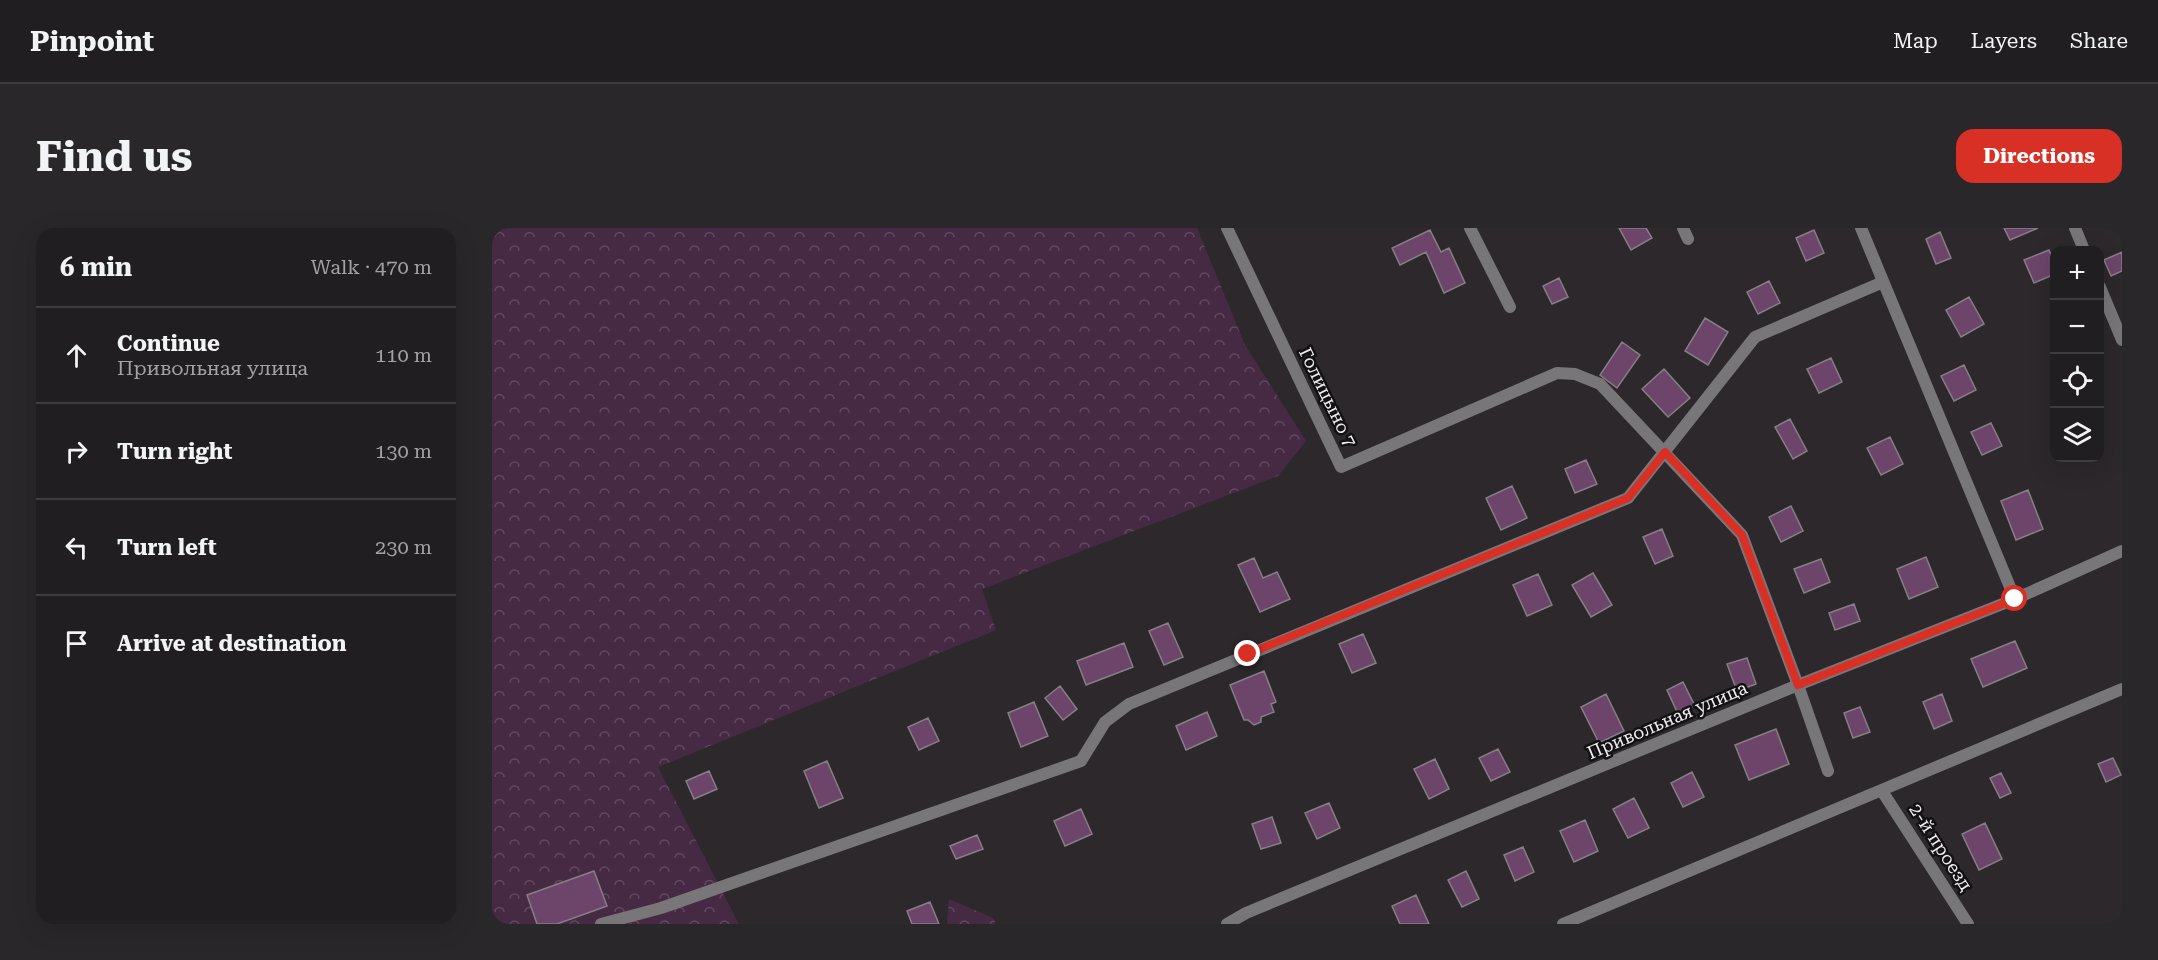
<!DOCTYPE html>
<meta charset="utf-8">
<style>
:root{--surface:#211e21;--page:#29272a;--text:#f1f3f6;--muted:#a2a2a5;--line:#3e3c3f;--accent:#d93025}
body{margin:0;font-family:"Roboto Serif",serif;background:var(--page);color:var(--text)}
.controls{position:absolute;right:18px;top:18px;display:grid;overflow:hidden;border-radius:12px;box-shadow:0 6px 24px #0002}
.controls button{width:54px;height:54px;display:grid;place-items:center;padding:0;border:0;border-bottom:2px solid var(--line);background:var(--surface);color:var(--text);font:30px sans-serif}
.stop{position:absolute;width:18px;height:18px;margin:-14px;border:4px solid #d93025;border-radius:50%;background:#fff}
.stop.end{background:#d93025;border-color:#fff;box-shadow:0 2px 6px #0008}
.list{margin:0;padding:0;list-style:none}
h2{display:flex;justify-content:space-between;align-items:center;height:78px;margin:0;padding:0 24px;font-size:26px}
h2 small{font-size:20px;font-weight:400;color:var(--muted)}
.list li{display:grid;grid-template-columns:39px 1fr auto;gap:18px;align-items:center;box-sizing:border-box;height:96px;padding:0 24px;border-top:2px solid var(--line)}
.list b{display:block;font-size:22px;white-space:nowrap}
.list p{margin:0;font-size:20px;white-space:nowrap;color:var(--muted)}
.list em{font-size:20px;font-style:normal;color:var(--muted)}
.icon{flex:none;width:33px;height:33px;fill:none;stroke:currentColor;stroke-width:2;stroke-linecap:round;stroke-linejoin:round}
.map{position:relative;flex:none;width:1630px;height:696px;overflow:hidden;border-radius:18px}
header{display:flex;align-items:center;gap:36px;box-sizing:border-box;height:84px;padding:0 30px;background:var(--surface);border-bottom:2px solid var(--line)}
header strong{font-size:28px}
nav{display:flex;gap:33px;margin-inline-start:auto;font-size:21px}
.intro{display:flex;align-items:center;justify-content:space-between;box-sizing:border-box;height:144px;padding:0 36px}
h1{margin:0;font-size:42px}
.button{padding:15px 27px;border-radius:18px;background:var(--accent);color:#fff;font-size:21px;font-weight:700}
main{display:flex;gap:36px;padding:0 36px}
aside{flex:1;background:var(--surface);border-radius:18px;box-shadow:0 6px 24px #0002}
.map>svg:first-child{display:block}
.forest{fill:url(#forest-crowns)}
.building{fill:#6d456b;stroke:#857f84;stroke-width:1.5}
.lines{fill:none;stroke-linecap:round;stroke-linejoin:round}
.minor{stroke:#797679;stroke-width:12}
.route{stroke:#d93025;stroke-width:8}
.labels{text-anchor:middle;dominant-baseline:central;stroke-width:5;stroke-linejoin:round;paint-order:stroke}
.street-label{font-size:18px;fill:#f0ecf0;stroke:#131113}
</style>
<header>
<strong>Pinpoint</strong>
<nav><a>Map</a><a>Layers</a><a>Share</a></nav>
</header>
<div class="intro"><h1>Find us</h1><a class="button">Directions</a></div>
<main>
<aside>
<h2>6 min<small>Walk · 470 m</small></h2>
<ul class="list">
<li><svg class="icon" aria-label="ahead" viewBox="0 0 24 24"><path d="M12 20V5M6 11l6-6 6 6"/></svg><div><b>Continue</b><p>Привольная улица</p></div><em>110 m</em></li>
<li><svg class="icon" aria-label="right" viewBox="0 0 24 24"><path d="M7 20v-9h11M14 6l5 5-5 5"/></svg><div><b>Turn right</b></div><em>130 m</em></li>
<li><svg class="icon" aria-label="left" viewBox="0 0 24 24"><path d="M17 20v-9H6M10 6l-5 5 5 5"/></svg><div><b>Turn left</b></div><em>230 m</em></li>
<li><svg class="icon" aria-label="arrive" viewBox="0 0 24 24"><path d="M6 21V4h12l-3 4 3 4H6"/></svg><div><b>Arrive at destination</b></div></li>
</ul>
</aside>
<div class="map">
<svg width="1630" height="696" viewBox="0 0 1630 696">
<defs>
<pattern id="forest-crowns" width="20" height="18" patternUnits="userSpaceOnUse" patternTransform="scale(1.5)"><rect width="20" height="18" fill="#462a44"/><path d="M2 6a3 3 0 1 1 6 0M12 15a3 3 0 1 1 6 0" fill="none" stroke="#61495f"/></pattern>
</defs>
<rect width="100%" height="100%" fill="#2c282c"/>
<!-- forest -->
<path class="forest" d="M0,0H705L753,117L814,213L786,248L490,361L504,402L166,539L247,696H0Z
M457,671L501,690L504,696H455Z"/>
<!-- building -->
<path class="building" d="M1127,0H1154L1160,10L1139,22Z
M1512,0H1546L1518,12Z
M938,2L949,24L957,20L973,55L952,65L934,24L908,37L900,20Z
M1322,2L1332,25L1314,33L1304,10Z
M1448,4L1459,30L1444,36L1434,11Z
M1557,22L1563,36V46L1542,55L1532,32Z
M1630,24V43L1619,48L1612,32Z
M1067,50L1076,69L1060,76L1051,58Z
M1277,53L1288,75L1266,86L1255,64Z
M1477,69L1492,96L1469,109L1454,82Z
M1213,90L1236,104L1216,137L1193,123Z
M1130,114L1148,127L1125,160L1108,147Z
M1339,130L1350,154L1327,165L1315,141Z
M1472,137L1484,162L1462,173L1449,148Z
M1172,141L1198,170L1176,189L1150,161Z
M1298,191L1315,223L1301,231L1283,199Z
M1499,195L1510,218L1490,227L1479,204Z
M1398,209L1411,236L1389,247L1375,220Z
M1094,232L1105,256L1083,265L1073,241Z
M1020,258L1035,290L1009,302L994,270Z
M1536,262L1551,301L1524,312L1509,273Z
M1299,278L1311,303L1289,314L1277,289Z
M1170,301L1181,328L1163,336L1151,309Z
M1434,329L1446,359L1417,371L1405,341Z
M762,330L771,350L785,344L798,371L768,384L746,337Z
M1329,331L1338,354L1312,365L1302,341Z
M1101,345L1120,377L1099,389L1080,357Z
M1046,346L1060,377L1035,388L1021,357Z
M1362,376L1368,393L1343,402L1337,385Z
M676,395L691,429L672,437L657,403Z
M871,406L884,435L860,445L847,416Z
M1523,413L1535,440L1491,459L1479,431Z
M632,415L641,439L594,457L585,433Z
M1255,430L1264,456L1245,463L1235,436Z
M772,443L784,474L779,476L782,484L769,489V494L762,497L756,492H752L738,457Z
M1191,454L1203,478L1186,486L1175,462Z
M568,458L585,481L571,492L553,470Z
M1114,466L1132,503L1107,515L1089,479Z
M1450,466L1460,493L1442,501L1431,474Z
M542,474L556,508L529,519L516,485Z
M1368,479L1378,504L1361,510L1352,485Z
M715,484L725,508L694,522L684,498Z
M436,490L447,513L427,522L416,499Z
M1284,501L1297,536L1257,552L1243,517Z
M1006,521L1018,544L999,553L987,530Z
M1621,530L1629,547L1614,554L1606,536Z
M943,531L957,561L937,571L922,541Z
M335,533L351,570L327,580L312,543Z
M217,543L225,561L202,571L194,553Z
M1200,544L1212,569L1191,579L1179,555Z
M1509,545L1519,565L1508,570L1498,550Z
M1142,570L1157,600L1136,610L1121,581Z
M837,575L848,600L825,611L813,585Z
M589,581L600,606L573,618L562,593Z
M780,589L789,615L769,621L760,596Z
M1093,592L1106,623L1082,634L1068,603Z
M1493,595L1510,631L1487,642L1470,606Z
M485,607L491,621L464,631L458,618Z
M1031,619L1042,644L1023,653L1012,627Z
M102,643L115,678L65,696H45L35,667Z
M974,643L987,671L970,679L956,652Z
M924,667L937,696H908L900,678Z
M438,674L447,696H420L415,683Z"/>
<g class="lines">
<!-- minor -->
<path class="minor" d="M735,0L849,239L1065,145L1083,146L1108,156L1250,307L1306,457L1336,543
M978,0L1018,79
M1191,0L1196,11
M1369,0L1523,371
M1583,0L1592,22
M1608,59L1630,112
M1390,563L1476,696
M109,696L169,680L589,533L613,494L637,476L1136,270L1263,109L1391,54
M735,696L754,685L1306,457L1523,371L1630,323
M1071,696L1630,461"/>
</g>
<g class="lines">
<!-- route -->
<path class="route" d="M756,426L1136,270L1173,224L1250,307L1306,457L1523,371"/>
</g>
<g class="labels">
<!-- street labels -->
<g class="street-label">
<text transform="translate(836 169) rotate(64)">Голицыно 7</text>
<text transform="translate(1175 492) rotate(-23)">Привольная улица</text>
<text transform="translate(1449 619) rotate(57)">2-й проезд</text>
</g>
</g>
</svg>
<div class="controls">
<button>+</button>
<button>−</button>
<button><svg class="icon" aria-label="locate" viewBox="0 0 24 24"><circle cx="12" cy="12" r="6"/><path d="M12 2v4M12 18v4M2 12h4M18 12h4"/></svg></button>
<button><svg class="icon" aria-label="layers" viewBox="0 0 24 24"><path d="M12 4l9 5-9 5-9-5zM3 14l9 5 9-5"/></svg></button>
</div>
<div class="stop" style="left:1523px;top:371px"></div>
<div class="stop end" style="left:756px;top:426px"></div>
</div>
</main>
